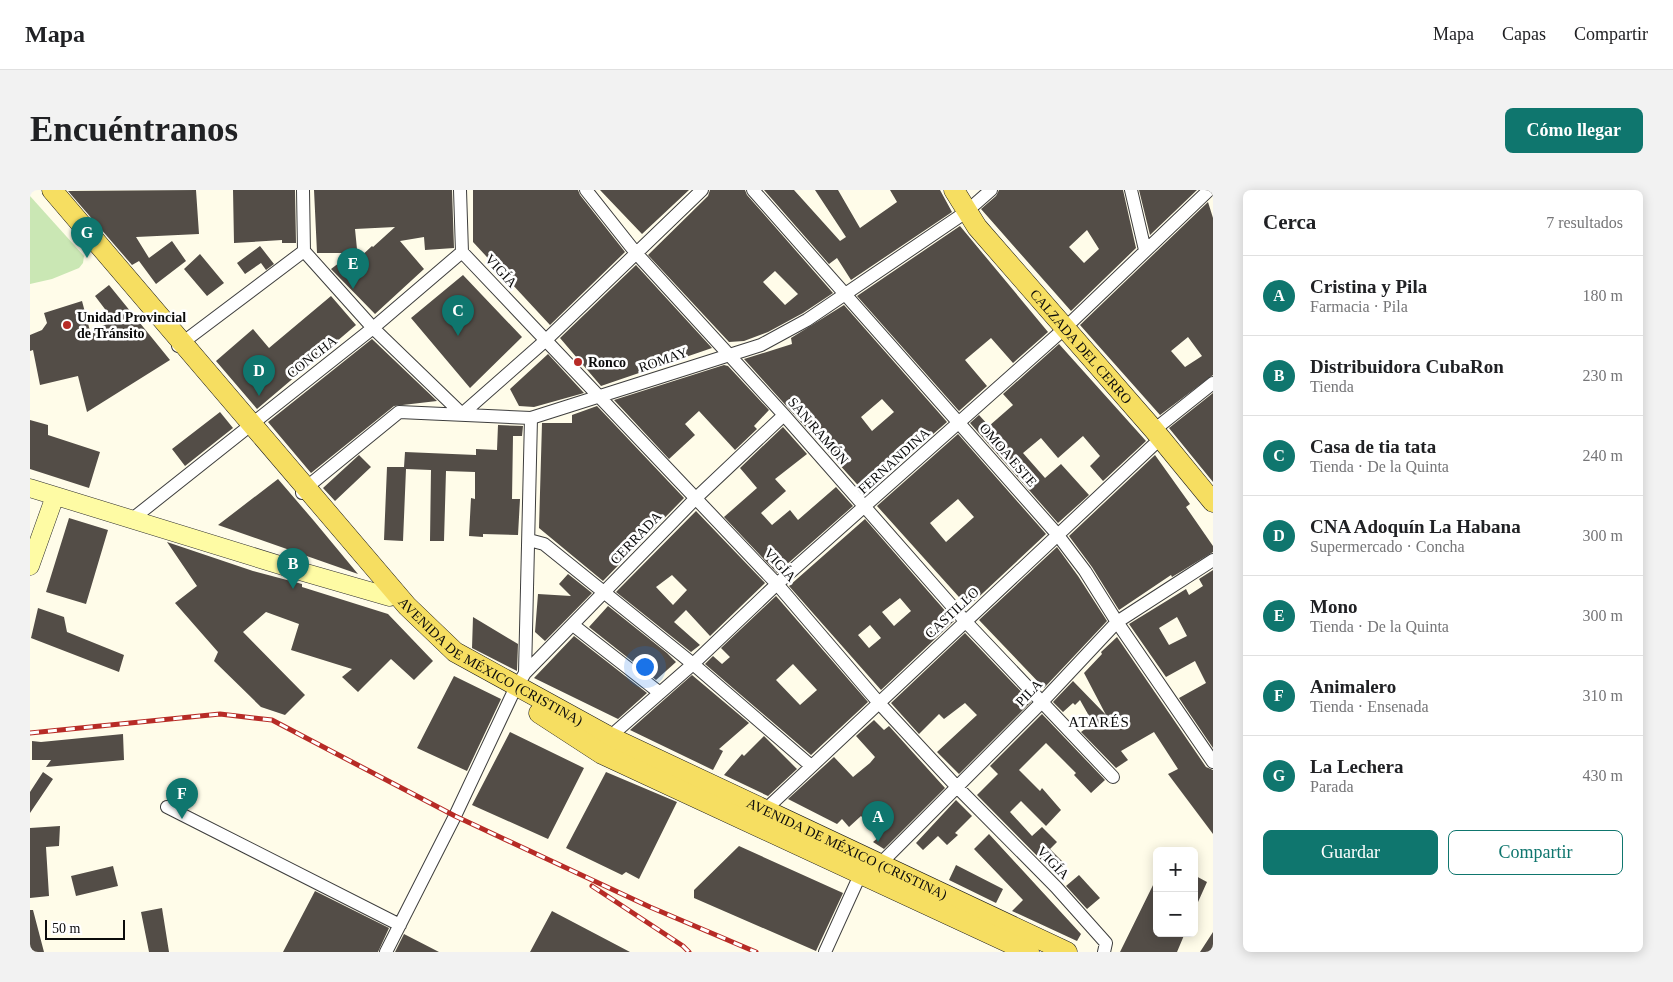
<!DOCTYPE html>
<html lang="es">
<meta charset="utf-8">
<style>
:root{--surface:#fff;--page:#f2f2f2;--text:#202124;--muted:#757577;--line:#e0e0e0;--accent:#0f766e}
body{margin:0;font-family:"Times New Roman",serif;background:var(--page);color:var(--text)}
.controls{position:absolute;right:15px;bottom:15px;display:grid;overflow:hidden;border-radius:8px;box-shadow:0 2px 12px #0003}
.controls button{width:45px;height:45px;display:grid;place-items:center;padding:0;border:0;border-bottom:1px solid var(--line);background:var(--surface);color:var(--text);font:25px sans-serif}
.scale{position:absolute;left:15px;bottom:12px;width:80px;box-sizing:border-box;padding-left:5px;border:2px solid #0b0b0b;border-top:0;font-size:14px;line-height:18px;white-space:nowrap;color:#0b0b0b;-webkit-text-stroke:4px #fff;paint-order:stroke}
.you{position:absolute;left:614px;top:476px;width:18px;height:18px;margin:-12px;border:4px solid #fff;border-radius:50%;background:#1a73e8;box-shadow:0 0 0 8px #1a73e833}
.badge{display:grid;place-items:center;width:32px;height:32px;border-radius:50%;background:var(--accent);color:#fff;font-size:16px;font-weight:700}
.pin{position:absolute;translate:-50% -41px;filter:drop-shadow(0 1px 2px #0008)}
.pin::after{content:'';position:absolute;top:26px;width:18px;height:15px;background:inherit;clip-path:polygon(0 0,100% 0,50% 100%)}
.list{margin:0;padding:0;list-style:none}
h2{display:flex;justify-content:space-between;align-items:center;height:65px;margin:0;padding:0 20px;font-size:21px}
h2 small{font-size:16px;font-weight:400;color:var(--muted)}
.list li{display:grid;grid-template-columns:32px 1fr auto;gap:15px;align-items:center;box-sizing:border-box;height:80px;padding:0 20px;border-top:1px solid var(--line)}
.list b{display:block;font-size:19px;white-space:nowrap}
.list p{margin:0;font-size:16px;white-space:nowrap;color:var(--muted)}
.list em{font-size:16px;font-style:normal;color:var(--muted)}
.actions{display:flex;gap:10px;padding:15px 20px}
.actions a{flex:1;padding:11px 0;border:1px solid var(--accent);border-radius:8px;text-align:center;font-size:18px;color:var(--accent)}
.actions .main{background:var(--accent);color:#fff}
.map{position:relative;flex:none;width:1183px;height:762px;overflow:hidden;border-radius:8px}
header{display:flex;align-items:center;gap:30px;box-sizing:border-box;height:70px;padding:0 25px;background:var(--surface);border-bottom:1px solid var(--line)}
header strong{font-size:24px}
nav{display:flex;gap:28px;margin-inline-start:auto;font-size:18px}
.intro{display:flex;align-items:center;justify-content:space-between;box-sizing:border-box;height:120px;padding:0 30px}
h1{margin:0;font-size:35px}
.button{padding:12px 22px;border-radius:8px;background:var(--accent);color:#fff;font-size:18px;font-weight:700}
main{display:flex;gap:30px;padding:0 30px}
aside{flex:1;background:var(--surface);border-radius:8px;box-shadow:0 2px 12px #0003}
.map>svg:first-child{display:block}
.green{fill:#cae7b4}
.building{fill:#534d47;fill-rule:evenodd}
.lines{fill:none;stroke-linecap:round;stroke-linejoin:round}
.street-casing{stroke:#3e3e3e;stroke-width:14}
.secondary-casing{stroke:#2d2d2d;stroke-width:19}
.primary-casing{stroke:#1c1c1c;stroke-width:21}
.street{stroke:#fff;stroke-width:12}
.secondary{stroke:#fefba4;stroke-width:18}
.primary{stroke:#f6de61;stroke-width:20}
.rail-casing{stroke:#b72b26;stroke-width:5}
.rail{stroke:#fff;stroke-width:3;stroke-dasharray:9;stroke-linecap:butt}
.poi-dot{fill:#b72b26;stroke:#fff;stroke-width:2}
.labels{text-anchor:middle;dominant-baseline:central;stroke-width:5;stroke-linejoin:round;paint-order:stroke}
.street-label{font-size:14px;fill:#0b0b0b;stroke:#fff}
.poi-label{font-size:14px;font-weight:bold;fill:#0b0b0b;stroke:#fff;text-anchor:start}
.neighbourhood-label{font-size:15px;letter-spacing:1px;fill:#0b0b0b;stroke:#fff}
</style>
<header>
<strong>Mapa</strong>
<nav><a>Mapa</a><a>Capas</a><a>Compartir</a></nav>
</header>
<div class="intro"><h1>Encuéntranos</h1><a class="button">Cómo llegar</a></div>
<main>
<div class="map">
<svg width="1183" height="762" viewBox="0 0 1183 762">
<rect width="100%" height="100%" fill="#fffce9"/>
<!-- green -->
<path class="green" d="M0,6L54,66L53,73L49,78L22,89L0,94Z"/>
<!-- building -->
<path class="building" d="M166,0L169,44L106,47L119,68L142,51L156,71L126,94L109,71L102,75L38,1Z
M203,0H265L266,53H252V50L204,53Z
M284,0H422L424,58L395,60L394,47L370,51L394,79L345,124L301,79L322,63H287ZM365,37L343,57L342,56L328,69L325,39Z
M443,0H548L550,5L595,62L520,135L443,52Z
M570,0H659L612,44Z
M680,0H715L717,5L803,103L773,123L738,142L714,151L699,152L618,65L678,6ZM745,81L768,104L755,115L733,92Z
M734,0H764L810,51L816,47L785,0H808L830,38L867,12L860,0H910L922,22L821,90L807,68L799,74Z
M969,0H1093L1106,58L1041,121L951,19L966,6ZM1057,40L1069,59L1054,73L1039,57Z
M1109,0H1167L1120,45Z
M1178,12L1183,28V185L1130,225L1050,135ZM1158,147L1172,166L1155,177L1141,161Z
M930,36L1018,142L983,173L961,148L935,170L957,196L929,221L827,106Z
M230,56L244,74L236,80L231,73L215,84L207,73Z
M170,64L194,93L177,106L154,79Z
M606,75L682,158L571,196L530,148Z
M433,85L492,147L440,198L381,128Z
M79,95L140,170L57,222L48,186L10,195L3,160L0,161V145L12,140L17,133L14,123L52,111L60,141L84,131L65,106Z
M301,106L326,135L227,219L186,171L223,139L239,158Z
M814,115L917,232L835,303L714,169L762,154L761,148ZM852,209L864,222L842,241L831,227Z
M342,149L407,211L364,216L281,283L238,232Z
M1029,154L1116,251L1073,291L1060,276L1070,266L1053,246L1028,268L1011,248L993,263L1015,288L1031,274L1059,305L1028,333L940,233L949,225L959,236L983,215L973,204Z
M518,164L554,203L504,217L489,216L480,199Z
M694,175L698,176L739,220L724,236L727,239L705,260L669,221L655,234L665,245L639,269L584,210Z
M1183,203V292L1139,238Z
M567,216L654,308L573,391L509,338L512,233H542V225Z
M190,222L203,238L155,276L142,259Z
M0,230L18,235V245L70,262L59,298L0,279Z
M468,235L493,236L492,246H483L482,309H490L488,345L453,344V347L439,346L441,308L445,309V282L416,281L414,351H400L401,280L376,279L373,351L354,350L357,277H374L375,262L446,265V259L467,260Z
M753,237L777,264L745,289L756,301L731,323L742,335L760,320L768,330L806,297L823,316L747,383L694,327L727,298L710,278Z
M928,244L1016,344L938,417L847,316ZM928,309L944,327L916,352L900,333Z
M329,265L341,277L305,311L293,298Z
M1125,265L1160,314L1156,317L1183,356V362L1142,387L1141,385L1089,420L1062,377L1039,346Z
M248,289L284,331L328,384L188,335Z
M666,321L735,393L680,446L656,420L644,432L670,455L661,462L586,402ZM642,385L657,400L643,415L626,397Z
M39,328L78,340L56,414L16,402Z
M835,329L924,431L851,500L759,396ZM870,408L881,421L864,436L852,422ZM840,435L851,448L839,458L828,445Z
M137,352L223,381L272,394V397L358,424L403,471L384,490L361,469L328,502L312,487L322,479L261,460L269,434L236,422L213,442L275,505L255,525L231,517L184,471L188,462L145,413L167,396Z
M1027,357L1048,386L1077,431L1014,498L949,430Z
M1183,380V558L1149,508L1176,493L1165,471L1136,487L1099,434L1156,399L1159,405L1173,396L1169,389ZM1147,427L1157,446L1139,455L1129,438Z
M538,384L562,403L515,451L505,442L508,404L541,406L529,394Z
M746,406L838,512L781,565L675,474L683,466L692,474L700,467L691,458ZM763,474L787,500L770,515L746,490Z
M578,416L637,463L646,472L626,490L559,437Z
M8,418L34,427L37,442L94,465L89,482L1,448Z
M443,427L488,454L487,481L442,458Z
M935,443L1001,512L929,584L907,562L947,525L935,513L914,529L909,524L889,544L861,513Z
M544,446L617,503L588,529L504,488Z
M1087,447L1176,577L1183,580V644L1138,584L1148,579L1124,542L1091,561L1098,570L1086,578L1051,542L1063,533L1050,510L1045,515L1043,513L1033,522L1023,512L1043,491L1076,525L1054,483L1072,464L1071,462Z
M662,485L719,533L689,559L693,561L683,580L600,540Z
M424,486L471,509L437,581L387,558Z
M1012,524L1075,590L1061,603L1044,585L1046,583L1016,553L989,580L1010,601L1012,598L1031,620L1016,636L991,611L980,622L1002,646L1012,637L1027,652L1020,659L1033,672L1023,682L947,605L968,584L960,576Z
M844,530L854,540L859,536L915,598L854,659L843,652L850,646L831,626L819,637L812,629L807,634L758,609L804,567L823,587L840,573L845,567L826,546Z
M480,542L554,578L518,649L442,615Z
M93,544L94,570L16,577L21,570H2V551L11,552Z
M734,546L767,579L738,606L694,585L712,564L714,566Z
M13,582L23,589L0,623V602Z
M576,582L647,612L609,689L596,682L592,685L536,658Z
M926,610L942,626L925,643L928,645L917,655L908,646L893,660L886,653Z
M30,636L29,656L16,657L19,706L0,708V638Z
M959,644L1051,744L1047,751L982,721L993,710L944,659Z
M709,656L813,703L786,761L664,708V700Z
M926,675L973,699L966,713L919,690Z
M83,676L88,696L46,706L41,686Z
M1049,685L1070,708L1057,719L1036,696Z
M1164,685L1177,692L1164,721Z
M1127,687V743H1155L1147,762H1090Z
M285,701L359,738L348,762H253Z
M132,718L139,762H119L111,722Z
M0,720H3L14,762H0Z
M522,721L600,762H500Z
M1183,742V762H1170Z
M374,744L409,762H365Z"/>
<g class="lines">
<defs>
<path id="street" d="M273,0L274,61
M430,0L432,62L747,394L849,513L927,597L1026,697L1076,753L1074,762
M556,0L606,63L754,225L936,432L1083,587
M723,0L1027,344L1055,381L1087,432L1183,572
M1101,0L1115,60
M274,61L343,138L432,224L516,150L672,0
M148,156L274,61
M1124,240L1183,193
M272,303L277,297L369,222L501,228L731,155L777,130L936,22L961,0
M101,330L343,138L432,62
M499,350L514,354L663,474L780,575
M543,435L630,503
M495,483L501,228
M575,551L663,474L747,394L1034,139L1179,0
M137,617L370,735
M734,621L1131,248
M850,674L1012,512L1087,432L1183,370
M356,762L425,626L482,505L495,483L666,308L754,225
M795,762L830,685"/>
<path id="secondary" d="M0,298L266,380L360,407
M0,376L25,306"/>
<g id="primary">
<path id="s1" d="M22,0L377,416L425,462L578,546L1037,762"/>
<path id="s2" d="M924,0L947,37L1124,240L1183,312"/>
<path d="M509,523L572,564L999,762"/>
</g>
</defs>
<!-- street casing -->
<use href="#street" class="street-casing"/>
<!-- secondary casing -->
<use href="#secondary" class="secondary-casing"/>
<!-- primary casing -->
<use href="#primary" class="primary-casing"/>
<!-- street -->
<use href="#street" class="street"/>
<!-- secondary -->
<use href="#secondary" class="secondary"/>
<!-- primary -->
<use href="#primary" class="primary"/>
<defs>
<path id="rail" d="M0,543L190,524L242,530L425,626L620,717L726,762
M562,696L653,756L659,762"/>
</defs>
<!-- rail casing -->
<use href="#rail" class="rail-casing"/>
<!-- rail -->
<use href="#rail" class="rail"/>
</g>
<!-- markers -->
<g class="poi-dot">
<circle cx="37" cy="135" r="5"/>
<circle cx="548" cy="172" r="5"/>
</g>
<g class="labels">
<!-- street labels -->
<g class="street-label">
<text transform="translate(471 81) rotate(47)">VIGÍA</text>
<text stroke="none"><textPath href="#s2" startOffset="202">CALZADA DEL CERRO</textPath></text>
<text transform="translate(282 167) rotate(-38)">CONCHA</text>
<text transform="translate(633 170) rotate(-19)">ROMAY</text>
<text transform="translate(788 241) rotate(49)">SAN RAMÓN</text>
<text transform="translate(978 265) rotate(49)">OMOA ESTE</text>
<text transform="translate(864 271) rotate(-42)">FERNANDINA</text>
<text transform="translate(606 348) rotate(-46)">CERRADA</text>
<text transform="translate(750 375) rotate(47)">VIGÍA</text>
<text transform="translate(922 423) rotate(-43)">CASTILLO</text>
<text stroke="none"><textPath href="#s1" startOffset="648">AVENIDA DE MÉXICO (CRISTINA)</textPath></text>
<text transform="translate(999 503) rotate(-46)">PILA</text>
<text stroke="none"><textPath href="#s1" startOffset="1052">AVENIDA DE MÉXICO (CRISTINA)</textPath></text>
<text transform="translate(1023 673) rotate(46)">VIGÍA</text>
</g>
<!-- poi labels -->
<g class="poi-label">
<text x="47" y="127">Unidad Provincial<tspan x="47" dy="16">de Tránsito</tspan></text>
<text x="558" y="172">Ronco</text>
</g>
<!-- neighbourhood labels -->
<g class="neighbourhood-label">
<text x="1069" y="532">ATARÉS</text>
</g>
</g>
</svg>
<div class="controls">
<button>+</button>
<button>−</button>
</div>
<div class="scale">50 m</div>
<div class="you"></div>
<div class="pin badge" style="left:848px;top:652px">A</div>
<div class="pin badge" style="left:263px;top:399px">B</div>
<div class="pin badge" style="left:428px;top:146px">C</div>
<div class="pin badge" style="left:229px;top:206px">D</div>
<div class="pin badge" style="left:323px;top:99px">E</div>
<div class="pin badge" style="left:152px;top:629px">F</div>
<div class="pin badge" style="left:57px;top:68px">G</div>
</div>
<aside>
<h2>Cerca<small>7 resultados</small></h2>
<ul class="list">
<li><span class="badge">A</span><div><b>Cristina y Pila</b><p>Farmacia · Pila</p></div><em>180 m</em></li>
<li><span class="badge">B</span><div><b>Distribuidora CubaRon</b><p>Tienda</p></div><em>230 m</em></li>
<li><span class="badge">C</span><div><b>Casa de tia tata</b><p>Tienda · De la Quinta</p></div><em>240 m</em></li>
<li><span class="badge">D</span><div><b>CNA Adoquín La Habana</b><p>Supermercado · Concha</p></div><em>300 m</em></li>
<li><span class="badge">E</span><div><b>Mono</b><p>Tienda · De la Quinta</p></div><em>300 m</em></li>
<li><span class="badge">F</span><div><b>Animalero</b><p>Tienda · Ensenada</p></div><em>310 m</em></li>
<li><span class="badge">G</span><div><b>La Lechera</b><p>Parada</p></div><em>430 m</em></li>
</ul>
<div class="actions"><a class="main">Guardar</a><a>Compartir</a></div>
</aside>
</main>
